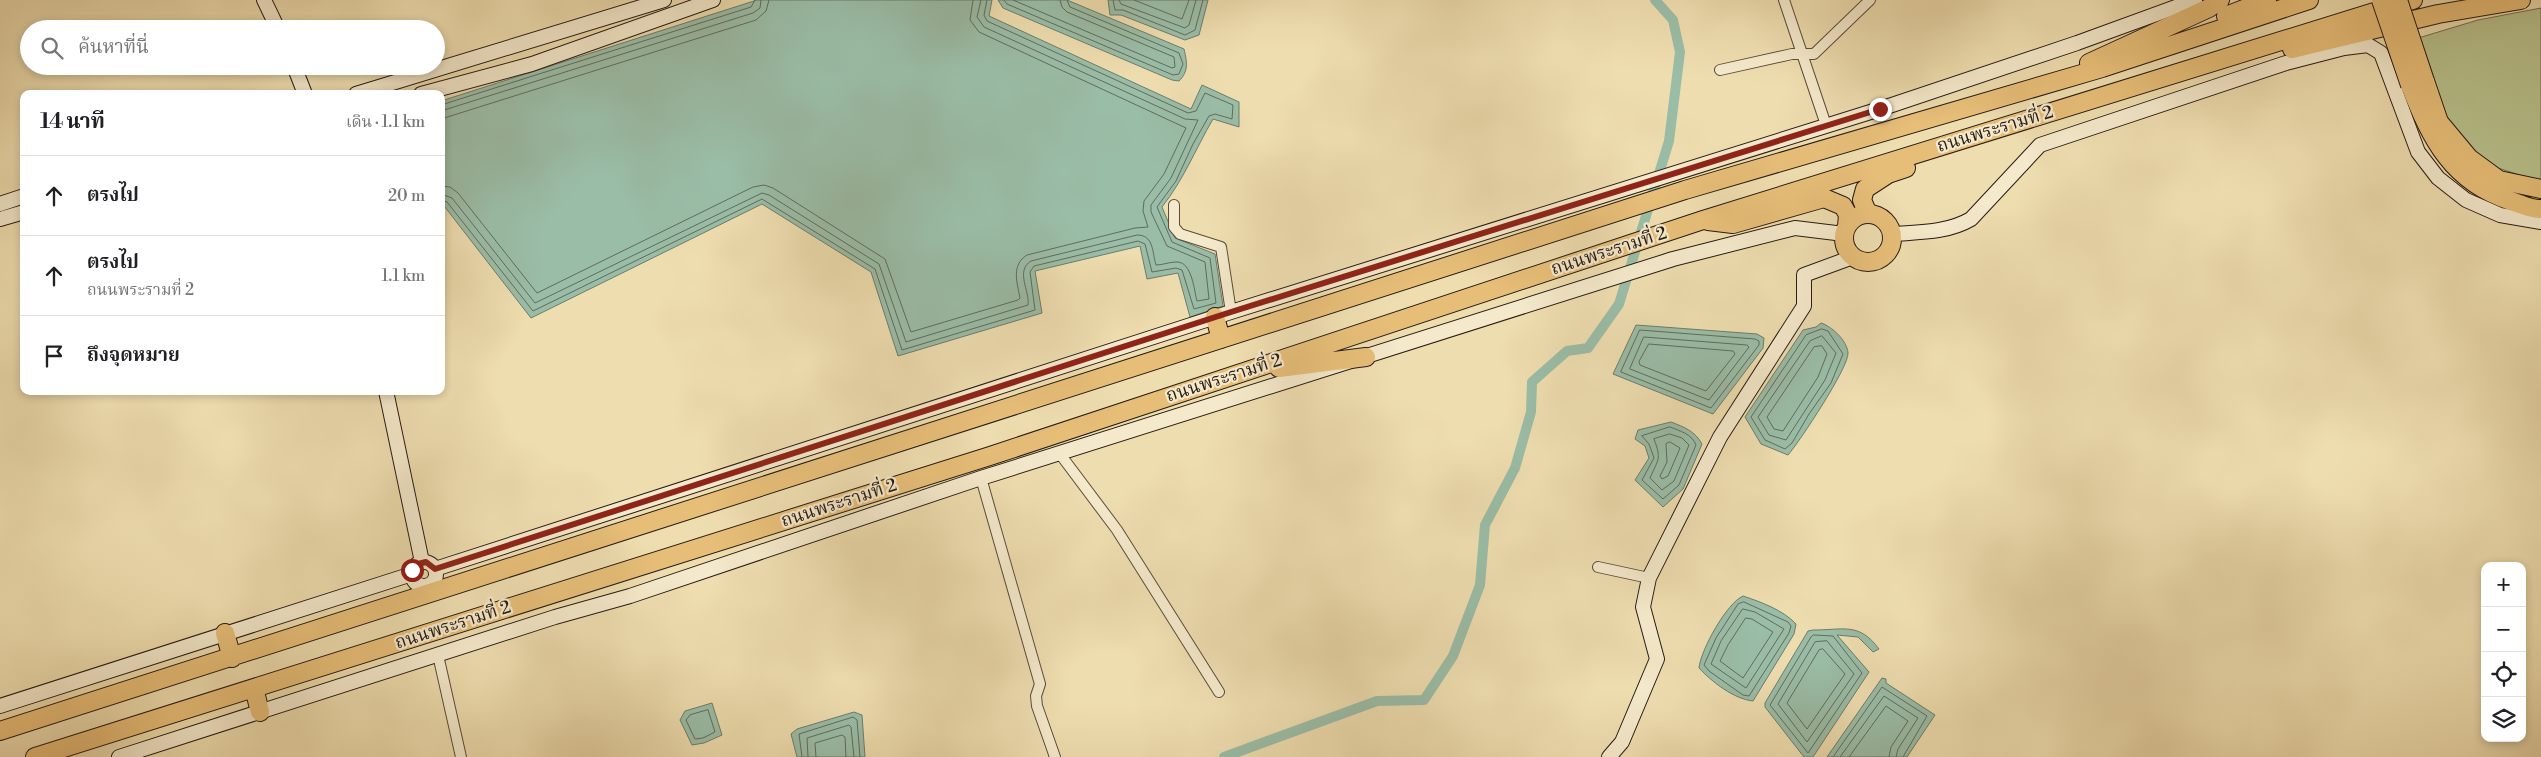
<!DOCTYPE html>
<html lang="th">
<meta charset="utf-8">
<style>
:root{--surface:#fff;--page:#f6f6f6;--text:#202124;--muted:#757577;--line:#e0e0e0}
body{margin:0;font-family:"Libre Bodoni","Noto Serif Thai",serif;background:var(--page);color:var(--text)}
.controls{position:absolute;right:15px;bottom:15px;display:grid;overflow:hidden;border-radius:10px;box-shadow:0 2px 8px #0003}
.controls button{width:45px;height:45px;display:grid;place-items:center;padding:0;border:0;border-bottom:1px solid var(--line);background:var(--surface);color:var(--text);font:25px sans-serif}
.stop{position:absolute;width:15px;height:15px;margin:-11px;border:4px solid #8f2418;border-radius:50%;background:#fff}
.stop.end{background:#8f2418;border-color:#fff;box-shadow:0 1px 5px #0008}
.list{margin:0;padding:0;list-style:none}
h2{display:flex;justify-content:space-between;align-items:center;height:65px;margin:0;padding:0 20px;font-size:21px}
h2 small{font-size:16px;font-weight:400;color:var(--muted)}
.list li{display:grid;grid-template-columns:32px 1fr auto;gap:15px;align-items:center;box-sizing:border-box;height:80px;padding:0 20px;border-top:1px solid var(--line)}
.list b{display:block;font-size:19px;white-space:nowrap}
.list p{margin:0;font-size:16px;white-space:nowrap;color:var(--muted)}
.list em{font-size:16px;font-style:normal;color:var(--muted)}
.icon{flex:none;width:28px;height:28px;fill:none;stroke:currentColor;stroke-width:2;stroke-linecap:round;stroke-linejoin:round}
.map{position:relative;flex:none;width:2541px;height:757px;overflow:hidden}
.search{position:absolute;background:var(--surface);box-shadow:0 2px 8px #0003;left:20px;top:20px;width:425px;height:55px;display:flex;align-items:center;gap:12px;box-sizing:border-box;padding:0 18px;border-radius:28px;color:var(--muted);font-size:19px}
.panel{position:absolute;background:var(--surface);box-shadow:0 2px 8px #0003;left:20px;top:90px;width:425px;height:305px;border-radius:10px}
.map>svg:first-child{display:block}
.green{fill:#b8c18c;stroke:#706e50}
.water{fill:#9abda7;stroke:#6c7c6c}
.lines{fill:none;stroke-linecap:round;stroke-linejoin:round}
.shore{stroke:#606c5d;stroke-width:1}
.canal{stroke:#9abda7;stroke-width:10}
.street-casing{stroke:#594c3a;stroke-width:12}
.secondary-casing{stroke:#271b13;stroke-width:16}
.highway-casing{stroke:#271b13;stroke-width:20}
.street{stroke:#f4e9cb;stroke-width:10}
.secondary{stroke:#f4e9cb;stroke-width:14}
.highway{stroke:#e7be78;stroke-width:18}
.highway-bridge-casing{stroke:#271b13;stroke-width:20;stroke-linecap:butt}
.highway-bridge{stroke:#e7be78;stroke-width:18}
.route{stroke:#8f2418;stroke-width:6}
.labels{text-anchor:middle;dominant-baseline:central;stroke-width:4.5;stroke-linejoin:round;paint-order:stroke}
.street-label{font-size:18px;fill:#271b13;stroke:#f4e9cb}
</style>
<div class="map">
<svg width="2541" height="757" viewBox="0 0 2541 757">
<rect width="100%" height="100%" fill="#eeddaf"/>
<filter id="stains"><feTurbulence type="fractalNoise" baseFrequency=".004" numOctaves="4"/><feColorMatrix values="0 0 0 0 .2 0 0 0 0 .09 0 0 0 0 .02 0 0 0 .5 -.17"/></filter>
<radialGradient id="worn" r=".72"><stop offset=".6" stop-color="#630" stop-opacity="0"/><stop offset="1" stop-color="#630" stop-opacity=".3"/></radialGradient>
<!-- green -->
<path class="green" d="M2541,8V180H2535L2492,166L2478,157L2449,128L2415,39L2478,20Z"/>
<!-- water -->
<path class="water" d="M757,0H992L989,16L1191,109L1202,85L1239,102V127L1213,119C1195,150 1184,179 1162,207L1175,238L1215,254L1223,306L1190,317L1178,273L1147,279L1140,246L1035,271L1042,313L898,356L871,272L762,204L531,318L441,202V101Z
M998,0H1067L1184,49C1187,62 1189,71 1179,81L1172,80L1003,8Z
M1108,0H1208L1199,35L1185,40L1121,15H1110Z
M1821,323C1831,326 1847,340 1848,353C1849,367 1800,441 1788,455L1761,444L1745,417L1803,330L1816,327Z
M1636,325L1757,334L1764,338L1763,348L1713,414L1613,374Z
M1671,422C1684,427 1695,431 1702,444L1683,489L1663,507L1635,480L1649,458L1645,446L1635,439L1638,430Z
M1743,596C1761,602 1783,610 1796,624L1794,634L1753,701C1734,699 1712,682 1699,668C1701,649 1727,603 1743,596Z
M1813,630C1844,630 1859,622 1879,649L1873,652L1858,637L1837,635L1869,672L1813,757H1804L1765,707V703L1808,631Z
M1882,678L1886,679V683L1935,715L1907,757H1827Z
M712,703L722,735L704,743L692,745L680,720L685,711Z
M854,712L862,715L865,757H797L791,734L797,729Z"/>
<g class="lines">
<!-- shore -->
<path class="shore" d="M1004,0L1007,4L1173,75L1179,74L1183,64L1179,53L1070,7L1067,0
M1013,0L1172,68L1175,67L1174,57L1067,12L1062,7L1060,0
M1113,0L1115,10H1123L1185,35L1195,30L1203,0
M1119,0L1121,4L1185,28L1189,25L1196,0
M1134,0L1182,19L1189,0
M441,105L751,7L755,0
M441,111L753,13L760,8L761,0
M441,119L756,20L766,11L769,0
M441,186L450,187L458,193L537,293L753,187L764,185L773,188L885,259L911,332L1018,300L1020,298C1017,282 1011,265 1027,255L1135,228L1148,227L1143,211L1144,201L1164,174L1186,128L979,32L970,20L973,0
M441,194L452,198L535,303L762,193L769,195L879,264L906,342L1028,305C1030,291 1015,271 1031,261L1137,235C1154,235 1152,252 1156,265C1163,265 1169,262 1176,262C1192,261 1194,290 1197,301L1209,299L1205,262L1167,246L1151,212V205L1171,178L1198,120L1185,119L984,27L977,17L981,0
M441,200L447,202L533,311L762,199L875,269L902,350L1035,310L1030,272L1034,266L1138,241L1145,244L1152,272L1176,268L1182,270L1194,309L1216,303L1210,258L1172,242L1157,207L1176,181L1193,144L1209,116L1215,114L1232,119L1233,105L1205,93L1196,111L1188,113L987,21L984,15L987,0
M1822,329L1828,331L1843,354L1831,383L1809,414L1792,443L1785,449L1765,440L1751,417L1806,335Z
M1640,330L1755,339L1759,341V345L1711,408L1621,372Z
M1822,336L1836,353L1825,380L1786,440L1769,435L1758,417L1810,341Z
M1644,337L1747,345L1749,347L1709,400L1630,369Z
M1649,344L1733,351L1735,354L1706,391L1640,365L1639,362Z
M1822,346L1827,354L1818,377L1783,431L1774,429L1767,417L1814,347Z
M1670,427C1680,431 1692,434 1696,445L1679,485L1663,499L1642,480L1654,458L1649,444L1642,436Z
M1670,434L1682,438L1689,445L1674,481L1662,490L1650,478C1658,459 1662,460 1654,439Z
M1670,442L1680,448L1668,476L1662,479L1660,476L1667,462L1666,444Z
M1744,602L1788,622L1791,626L1789,633L1749,696L1743,695L1709,671L1704,665L1716,638L1738,604Z
M1743,609L1755,612L1784,629L1746,688L1711,664L1721,641Z
M1746,618L1752,619L1773,632L1743,678L1720,661L1728,645Z
M1814,635L1833,636L1862,673L1808,753L1770,705L1811,637Z
M1827,641L1854,674L1807,742L1778,704L1815,642Z
M1823,649L1845,674L1807,729L1787,703L1819,650Z
M708,710L715,732L703,738L695,739L686,720L690,715Z
M802,757L799,734L853,717L857,720L860,757
M808,757L807,738L849,725L851,727L854,757
M816,757L815,743L842,735L845,737L846,757
M1833,757L1882,687L1927,716L1903,757
M1840,757L1884,696L1918,718L1898,749L1896,757
M1849,757L1886,706L1908,721L1891,747L1889,757"/>
<!-- canal -->
<path class="canal" d="M1224,757L1377,701L1424,700L1453,656L1480,585L1485,525L1515,468L1531,412L1532,382L1567,351L1588,348L1619,304L1669,141L1680,52L1673,20L1655,0"/>
<defs>
<path id="street" d="M1784,0L1826,125
M1720,70L1792,54H1814L1870,0
M1174,205V227L1180,234L1221,247L1231,312
M1060,454L1117,530L1219,692
M981,478L1040,684L1036,696L1037,706L1055,757
M1598,567L1649,578
M438,655L461,757"/>
<path id="secondary" d="M264,0L278,29
M294,66L305,94
M356,94L664,0
M421,94L532,64L713,0
M0,204L24,196
M0,219L24,212
M1893,234C1919,232 1947,233 1971,219L2040,145L2286,63L2344,48L2368,45L2381,53L2418,152L2438,178L2466,200L2500,215L2541,222
M386,391L422,562
M412 574a12 12 0 1 1 24 0a12 12 0 1 1-24 0Z
M435,569L1231,312L1880,109L2077,43L2195,0
M0,706L412,574
M119,757L555,617L630,596L981,478L1673,259L1795,228L1844,234
M1609,757L1622,742L1657,659L1643,607L1649,578L1720,437L1804,306V275L1853,257"/>
<path id="highway" d="M2226,16L2267,0
M2292,49L2438,14L2521,0
M2089,63L2209,8L2220,0
M2425,81L2439,122L2469,158L2499,180L2541,189
M2410,85C2431,139 2452,182 2511,201C2521,204 2532,210 2541,209
M1844 238a24 24 0 1 1 48 0a24 24 0 1 1-48 0Z
M1868,214L1862,200L1865,189L1888,174L1906,168
M1708,221L1733,224L1824,198L1843,206L1848,215L1847,226
M1215,317L1221,339
M1279,368L1366,357
M225,633L232,658
M254,688L260,712
M0,731L1685,190L2102,68L2309,0
M35,757L990,456L1703,220L2413,0"/>
</defs>
<!-- street casing -->
<use href="#street" class="street-casing"/>
<!-- secondary casing -->
<use href="#secondary" class="secondary-casing"/>
<!-- highway casing -->
<use href="#highway" class="highway-casing"/>
<!-- street -->
<use href="#street" class="street"/>
<!-- secondary -->
<use href="#secondary" class="secondary"/>
<!-- highway -->
<use href="#highway" class="highway"/>
<defs>
<path id="highway-bridge" d="M2381,0L2410,85
M2398,0L2425,81"/>
</defs>
<!-- highway-bridge casing -->
<use href="#highway-bridge" class="highway-bridge-casing"/>
<!-- highway-bridge -->
<use href="#highway-bridge" class="highway-bridge"/>
</g>
<g class="lines">
<!-- route -->
<path class="route" d="M412,570L418,564L426,562L435,569L1231,312L1880,109"/>
</g>
<g class="labels">
<!-- street labels -->
<g class="street-label">
<text transform="translate(1995 129) rotate(-17)">ถนนพระรามที่ 2</text>
<text transform="translate(1609 251) rotate(-18)">ถนนพระรามที่ 2</text>
<text transform="translate(1224 378) rotate(-18)">ถนนพระรามที่ 2</text>
<text transform="translate(839 503) rotate(-18)">ถนนพระรามที่ 2</text>
<text transform="translate(453 625) rotate(-18)">ถนนพระรามที่ 2</text>
</g>
</g>
<rect width="100%" height="100%" filter="url(#stains)"/>
<rect width="100%" height="100%" fill="url(#worn)"/>
</svg>
<div class="controls">
<button>+</button>
<button>−</button>
<button><svg class="icon" aria-label="locate" viewBox="0 0 24 24"><circle cx="12" cy="12" r="6"/><path d="M12 2v4M12 18v4M2 12h4M18 12h4"/></svg></button>
<button><svg class="icon" aria-label="layers" viewBox="0 0 24 24"><path d="M12 4l9 5-9 5-9-5zM3 14l9 5 9-5"/></svg></button>
</div>
<div class="stop" style="left:412px;top:570px"></div>
<div class="stop end" style="left:1880px;top:109px"></div>
<div class="search"><svg class="icon" aria-label="search" viewBox="0 0 24 24"><circle cx="10" cy="10" r="6"/><path d="M15 15l6 6"/></svg>ค้นหาที่นี่</div>
<section class="panel">
<h2>14 นาที<small>เดิน · 1.1 km</small></h2>
<ul class="list">
<li><svg class="icon" aria-label="ahead" viewBox="0 0 24 24"><path d="M12 20V5M6 11l6-6 6 6"/></svg><div><b>ตรงไป</b></div><em>20 m</em></li>
<li><svg class="icon" aria-label="ahead" viewBox="0 0 24 24"><path d="M12 20V5M6 11l6-6 6 6"/></svg><div><b>ตรงไป</b><p>ถนนพระรามที่ 2</p></div><em>1.1 km</em></li>
<li><svg class="icon" aria-label="arrive" viewBox="0 0 24 24"><path d="M6 21V4h12l-3 4 3 4H6"/></svg><div><b>ถึงจุดหมาย</b></div></li>
</ul>
</section>
</div>
